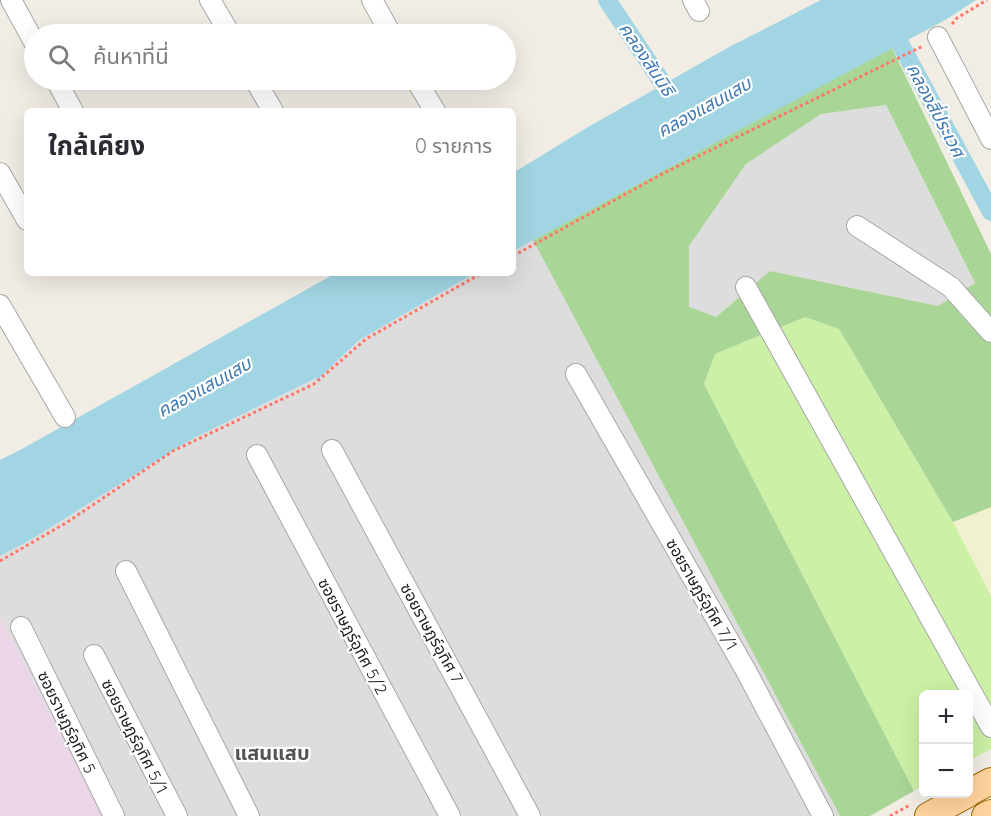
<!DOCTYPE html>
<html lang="th">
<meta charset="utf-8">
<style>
:root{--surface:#fff;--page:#f7f7f7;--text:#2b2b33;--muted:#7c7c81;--line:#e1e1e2}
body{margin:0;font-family:Quicksand,"Noto Sans Thai",sans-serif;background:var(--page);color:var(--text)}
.controls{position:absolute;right:18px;bottom:18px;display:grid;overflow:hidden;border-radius:9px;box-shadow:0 6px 24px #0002}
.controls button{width:54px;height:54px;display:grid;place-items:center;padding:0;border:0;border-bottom:2px solid var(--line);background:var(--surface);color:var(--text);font:30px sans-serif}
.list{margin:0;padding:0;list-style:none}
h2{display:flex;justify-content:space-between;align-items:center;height:78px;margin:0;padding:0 24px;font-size:26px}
h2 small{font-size:20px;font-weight:400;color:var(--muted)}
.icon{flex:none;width:33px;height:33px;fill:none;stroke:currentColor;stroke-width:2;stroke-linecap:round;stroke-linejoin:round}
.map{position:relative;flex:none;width:991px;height:816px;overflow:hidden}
.search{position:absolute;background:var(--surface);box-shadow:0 6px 24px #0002;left:24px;top:24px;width:492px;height:66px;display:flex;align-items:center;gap:15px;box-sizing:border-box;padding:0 21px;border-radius:33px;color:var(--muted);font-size:22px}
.panel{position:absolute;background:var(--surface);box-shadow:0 6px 24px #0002;left:24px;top:108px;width:492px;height:168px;border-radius:9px}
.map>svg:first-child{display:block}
.residential{fill:#dedddd}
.industrial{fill:#ebd6e8}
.farmland{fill:#f0f2cf}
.grass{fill:#ccf0a6}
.forest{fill:#a9d596;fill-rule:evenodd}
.water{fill:#a1d5e3}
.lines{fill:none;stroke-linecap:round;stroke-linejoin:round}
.canal{stroke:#a1d5e3;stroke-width:18}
.minor-casing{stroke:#a7a7a7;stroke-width:22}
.major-casing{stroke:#9c6600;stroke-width:28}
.path{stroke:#ff7669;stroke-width:3;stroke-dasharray:3 3;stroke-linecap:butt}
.minor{stroke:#fff;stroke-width:20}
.major{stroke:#ffd39d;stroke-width:26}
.labels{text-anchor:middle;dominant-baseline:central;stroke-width:4.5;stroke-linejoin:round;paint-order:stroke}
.street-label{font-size:16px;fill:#202020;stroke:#fff}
.water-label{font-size:18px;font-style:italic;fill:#3f7ab2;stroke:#fff}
.quarter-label{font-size:20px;font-weight:bold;fill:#535353;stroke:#fff}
</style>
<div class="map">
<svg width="991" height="816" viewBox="0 0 991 816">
<rect width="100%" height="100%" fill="#f1ede5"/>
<!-- residential -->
<path class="residential" d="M886,105L975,283L938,306L770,271L716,317L689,308V246L746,164L821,114Z
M533,240L840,816H103L0,617V556L32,539L192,439L316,378L317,380L359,340L475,273H513V251Z"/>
<!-- industrial -->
<path class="industrial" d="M0,617L103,816H0Z"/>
<!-- farmland -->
<path class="farmland" d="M991,507V596L953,522Z"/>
<!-- grass -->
<path class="grass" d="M805,317L839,329L953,522L991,596V749L969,761L968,694H924L923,786L914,791L704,384L715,354Z"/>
<!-- forest -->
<path class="forest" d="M892,48L991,254V507L953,522L839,329L805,317L715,354L704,384L914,791L870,816H840L533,240ZM886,105L975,283L938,306L770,271L716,317L689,307V246L746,164L821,114Z"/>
<!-- water -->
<path class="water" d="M821,0H976L947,19L513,251V173L588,127L731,46Z
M336,273H475L359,340L317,380L316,378L192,439L32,539L0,556V460L22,449Z"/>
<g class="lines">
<!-- canal -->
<path class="canal" d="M607,0L678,106
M889,23L991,212"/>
<defs>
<path id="minor" d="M11,0L34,42
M210,0L230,34
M372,0L391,34
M693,0L699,11
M938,37L991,139
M56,80L73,111
M255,80L273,111
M416,80L435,111
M0,173L27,220
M857,226L951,287L991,332
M746,287L991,727
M0,305L65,417
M576,374L745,669L823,816
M332,450L530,816
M257,455L450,816
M126,571L249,816
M21,627L114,816
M94,655L177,816"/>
<path id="major" d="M968,793L991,781
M928,816L968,794
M985,816L991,813"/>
</defs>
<!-- minor casing -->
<use href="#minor" class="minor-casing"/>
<!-- major casing -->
<use href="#major" class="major-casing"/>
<!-- path -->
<path class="path" d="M952,24L957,18L987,0
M513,256L664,173L923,46
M0,561L66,523L173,451L314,384L366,339L482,273
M890,816L910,805"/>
<!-- minor -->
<use href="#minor" class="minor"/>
<!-- major -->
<use href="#major" class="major"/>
</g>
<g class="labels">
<!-- street labels -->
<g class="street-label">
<text transform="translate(702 594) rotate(60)">ซอยราษฎร์อุทิศ 7/1</text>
<text transform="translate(432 633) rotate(61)">ซอยราษฎร์อุทิศ 7</text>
<text transform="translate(353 636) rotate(62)">ซอยราษฎร์อุทิศ 5/2</text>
<text transform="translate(67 722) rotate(64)">ซอยราษฎร์อุทิศ 5</text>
<text transform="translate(135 736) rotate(63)">ซอยราษฎร์อุทิศ 5/1</text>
</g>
<!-- water labels -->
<g class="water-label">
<text transform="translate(647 59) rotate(56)">คลองสันนิธิ</text>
<text transform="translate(704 107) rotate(-29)">คลองแสนแสบ</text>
<text transform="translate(936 110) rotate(62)">คลองสี่ประเวศ</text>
<text transform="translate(204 387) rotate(-29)">คลองแสนแสบ</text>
</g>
<!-- quarter labels -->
<g class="quarter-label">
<text x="272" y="752">แสนแสบ</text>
</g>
</g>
</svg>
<div class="controls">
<button>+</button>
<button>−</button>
</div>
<div class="search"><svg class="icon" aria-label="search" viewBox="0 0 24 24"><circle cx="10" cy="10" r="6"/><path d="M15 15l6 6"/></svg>ค้นหาที่นี่</div>
<section class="panel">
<h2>ใกล้เคียง<small>0 รายการ</small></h2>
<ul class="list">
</ul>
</section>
</div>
